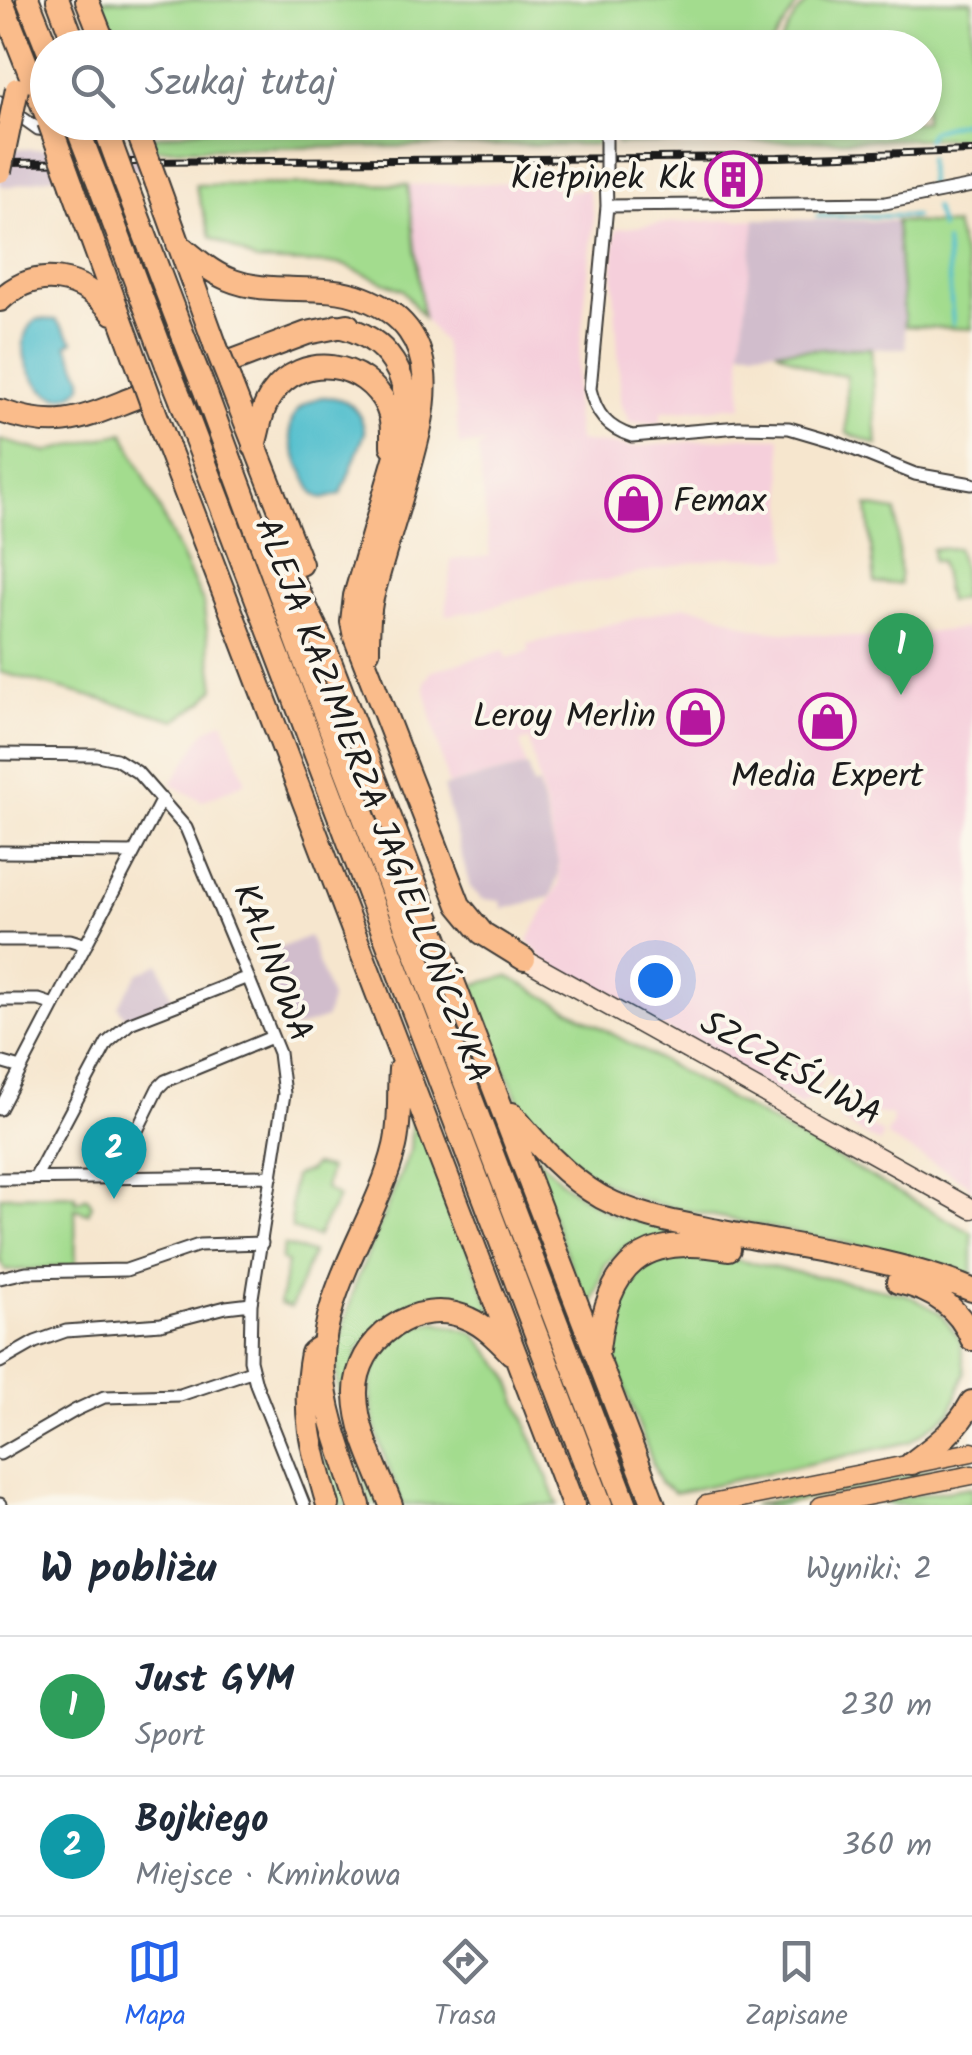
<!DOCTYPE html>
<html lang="pl">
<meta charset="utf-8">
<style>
:root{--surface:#fff;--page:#f6f6f7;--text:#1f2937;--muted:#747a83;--line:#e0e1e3;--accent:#2563eb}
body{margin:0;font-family:Kalam,sans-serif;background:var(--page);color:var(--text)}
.you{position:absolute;left:655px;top:980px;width:35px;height:35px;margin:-25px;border:8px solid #fff;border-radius:50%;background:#1a73e8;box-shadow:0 0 0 15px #1a73e833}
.badge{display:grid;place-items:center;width:65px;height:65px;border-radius:50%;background:var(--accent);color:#fff;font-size:32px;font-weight:700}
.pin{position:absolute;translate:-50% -82px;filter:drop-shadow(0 2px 5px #0008)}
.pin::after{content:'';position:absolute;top:52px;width:35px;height:30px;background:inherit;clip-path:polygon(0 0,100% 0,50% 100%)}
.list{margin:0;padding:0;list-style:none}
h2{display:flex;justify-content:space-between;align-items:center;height:130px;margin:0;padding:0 40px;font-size:42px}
h2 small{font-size:32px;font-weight:400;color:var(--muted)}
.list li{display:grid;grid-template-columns:65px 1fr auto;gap:30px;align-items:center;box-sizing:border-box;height:140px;padding:0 40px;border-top:2px solid var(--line)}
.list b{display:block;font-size:38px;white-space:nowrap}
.list p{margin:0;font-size:32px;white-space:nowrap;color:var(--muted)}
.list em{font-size:32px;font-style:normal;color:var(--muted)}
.icon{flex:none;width:55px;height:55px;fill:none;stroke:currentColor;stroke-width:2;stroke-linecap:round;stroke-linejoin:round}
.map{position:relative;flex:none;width:972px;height:1505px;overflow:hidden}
.search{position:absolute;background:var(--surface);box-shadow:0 5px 15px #0003;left:30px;right:30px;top:30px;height:110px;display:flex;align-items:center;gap:25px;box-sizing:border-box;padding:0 35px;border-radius:55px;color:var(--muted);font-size:38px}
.sheet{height:410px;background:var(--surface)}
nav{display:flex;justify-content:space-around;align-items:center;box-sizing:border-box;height:140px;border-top:2px solid var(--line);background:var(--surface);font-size:28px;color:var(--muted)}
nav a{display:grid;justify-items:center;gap:5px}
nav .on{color:var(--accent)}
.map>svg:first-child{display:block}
.built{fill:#f5cfdb}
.industrial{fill:#d1bdcc}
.green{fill:#a3dc8e;stroke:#607c55;stroke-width:2.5}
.water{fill:#54c0ce;stroke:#386e75;stroke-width:2.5}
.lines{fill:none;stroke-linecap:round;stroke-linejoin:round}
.stream{stroke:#54c0ce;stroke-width:4}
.highway-tunnel{stroke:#cabeaa;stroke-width:22;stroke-dasharray:22 11;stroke-linecap:butt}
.street-casing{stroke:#3d3a37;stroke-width:15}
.secondary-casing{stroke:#3d3a37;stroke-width:21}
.primary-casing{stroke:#3d3a37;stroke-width:21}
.highway-casing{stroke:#3d3a37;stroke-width:26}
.street{stroke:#fff;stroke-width:11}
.secondary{stroke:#fde4d1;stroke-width:18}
.primary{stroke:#fabc8b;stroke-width:18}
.highway{stroke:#fabc8b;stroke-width:22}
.rail-casing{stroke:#1c1c1c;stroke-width:8}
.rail{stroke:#fbf7ec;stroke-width:4;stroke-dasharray:11;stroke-linecap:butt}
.street-bridge-casing{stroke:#3d3a37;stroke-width:15;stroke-linecap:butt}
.highway-bridge-casing{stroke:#3d3a37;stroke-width:26;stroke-linecap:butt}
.street-bridge{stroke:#fff;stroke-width:11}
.highway-bridge{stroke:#fabc8b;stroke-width:22}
.labels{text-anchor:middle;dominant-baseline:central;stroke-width:8;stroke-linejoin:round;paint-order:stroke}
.poi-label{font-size:35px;fill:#1c1c1c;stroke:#fbf7ec;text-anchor:end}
.street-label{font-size:35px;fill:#1c1c1c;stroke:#fbf7ec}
</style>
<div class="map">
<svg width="972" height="1505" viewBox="0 0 972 1505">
<rect width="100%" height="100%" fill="#fbf7ec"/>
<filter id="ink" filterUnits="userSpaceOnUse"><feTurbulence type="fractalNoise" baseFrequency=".01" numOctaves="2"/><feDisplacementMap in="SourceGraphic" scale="20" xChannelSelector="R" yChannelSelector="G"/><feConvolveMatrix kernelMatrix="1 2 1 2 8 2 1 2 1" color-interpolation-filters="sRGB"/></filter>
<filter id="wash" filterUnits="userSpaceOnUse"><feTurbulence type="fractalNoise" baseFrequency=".0048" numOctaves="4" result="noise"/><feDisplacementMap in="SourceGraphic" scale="40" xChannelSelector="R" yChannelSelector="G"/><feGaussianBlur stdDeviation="2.25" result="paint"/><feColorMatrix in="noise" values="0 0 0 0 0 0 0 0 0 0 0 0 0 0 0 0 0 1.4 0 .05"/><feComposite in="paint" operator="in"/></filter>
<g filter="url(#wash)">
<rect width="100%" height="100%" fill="#f6e6ce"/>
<!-- built -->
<path class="built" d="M552,182L558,192L588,189L594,217L574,402L578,441L631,447L741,437L780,438L789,559L728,557L682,564L608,580L559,586L481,610L446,615L451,560L490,556L478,449L485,443L459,446L455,401L443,342L423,317L408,185Z
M755,219L741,350L742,406L661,412V423H630L621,403L613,268L616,229L665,223Z
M685,606L709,610L755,629L793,633L870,638L972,628V1192L967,1183L886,1136L893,1122L891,1115L865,1111L826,1072L809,1101L800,1105L545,962L528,940L559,884V865L529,740L520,742L526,766L448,785L425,690V681L432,671L504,650L507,658L529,652L528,644Z
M223,721L246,782L202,801L171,784L205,731Z
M844,1091L850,1115L884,1134L879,1143L842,1122L834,1093Z"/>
<!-- industrial -->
<path class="industrial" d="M0,149H151L158,168L56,176L8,187L0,185Z
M755,219L896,221L906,348L741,350Z
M527,766L533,786L538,785L558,862V876L551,897L503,909L501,901L482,899L470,887L443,787Z
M309,936L331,999L326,1018L291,1030L260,956Z
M159,963L173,1000L126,1019L118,1006L138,974Z"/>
<!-- green -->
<path class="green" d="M95,0H800L769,48L113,47Z
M810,0L972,1V138L617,144L615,132L620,123L924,122V48L778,47L796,14Z
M552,122L588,123L599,132V144L151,149L147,138L207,128Z
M338,184L408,185L423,317L403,290L341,264L257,261L211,237L195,185Z
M896,221L955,225L970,279L972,329L905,326Z
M871,348L877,445L847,433L846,375L821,373L776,350Z
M124,433L203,602L215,688L204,701L176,720L0,672V440L46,452Z
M867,506L896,511L900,584L875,583Z
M957,548L963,570L962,599L948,601L940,561H933L932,549Z
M508,976L972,1233V1277L951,1267L888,1252L642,1201L586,1172L528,1120L481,1018L473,985Z
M413,1104L500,1331C427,1303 409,1281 356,1354L384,1505H370L338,1393L336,1355L355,1285L410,1151Z
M525,1144L567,1187L612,1215L686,1232L626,1246L605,1265L589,1314Z
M314,1165L329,1169L325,1189L338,1197L317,1237L292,1229C291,1211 290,1195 294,1176L309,1171Z
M75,1195L76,1202L87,1197L92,1205L88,1213L75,1209L76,1266L6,1271L0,1261V1196Z
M284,1245L312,1253L291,1308L280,1304L287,1262L281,1260Z
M696,1252L905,1294L939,1312L960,1339L965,1372L951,1412L910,1442L675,1493L660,1483L613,1356L609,1325L632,1275L661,1259Z
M437,1322L474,1333L507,1373L558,1505H403C384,1456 339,1363 406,1329C414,1324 428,1324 437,1322Z
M312,1402L327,1428L349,1505H335Z
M972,1461V1467L777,1505H752Z
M972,1487V1505H895L877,1501Z"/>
<!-- water -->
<path class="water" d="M38,319L56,320L73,341L67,345L82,377V386C46,427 0,340 38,319Z
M322,397C347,396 361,409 365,433L341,494L323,499L314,494C298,462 266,411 322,397Z"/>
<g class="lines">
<!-- stream -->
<path class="stream" d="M927,140L931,131L972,119
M928,158L929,185
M934,207L941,228
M817,216H915
M946,242L953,324"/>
</g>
</g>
<g filter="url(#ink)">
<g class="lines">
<!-- highway-tunnel -->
<path class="highway-tunnel" d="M139,396L230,362"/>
<defs>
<path id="street" d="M0,102L38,129L81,134
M105,135L147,133L200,125L305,122
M606,173L607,206L590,389C596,414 607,428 632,436L739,427L789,428L833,441L915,474L972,484
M607,206L885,203L972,186
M0,754L97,755L116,759L137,772L186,828L248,977L279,1053L284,1094L251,1304L250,1360L256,1384L304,1505
M0,852L133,853
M0,940H70L86,945
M0,1000H39L54,1005
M0,1062L21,1068
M0,1109L162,799
M114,1177L158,1088L165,1081L272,1037
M35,1178L107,1043L130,1023L248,977
M0,1179L272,1176
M0,1278L26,1272L126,1270L199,1245L262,1243
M0,1362L35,1342L66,1331L161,1324L226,1307L251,1304
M0,1454L76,1410L104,1397L180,1395L251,1371
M0,1504V1505"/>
<path id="secondary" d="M524,959L972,1209"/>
<path id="primary" d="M706,1505L972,1452
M821,1505L972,1475"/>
<path id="highway" d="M1,0L48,119
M28,0L48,50
M58,0L76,48
M87,0L106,48
M96,176L167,365
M124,180L191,356
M156,181L216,347
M72,185L141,374
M178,244C194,257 209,271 228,279C270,297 320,281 363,298C449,331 426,412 406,481C395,520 382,559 372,598C368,615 368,634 368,651
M0,300C37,265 83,276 113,313
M337,326C388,336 413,378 404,428L355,596L352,622L355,637L459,905L482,933L524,959
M230,362L307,333L348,325
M230,382L301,564
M205,391L306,665L626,1505
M181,400L601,1505
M154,410L573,1505
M0,411C61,432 82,418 139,396
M254,446C259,429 261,409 272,394C302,351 366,361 387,407C393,420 392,433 392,446
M274,541L323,643L654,1505
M512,1114C538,1145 566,1177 601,1197C638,1217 678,1223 718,1231C797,1247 900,1259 972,1290
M898,1282C931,1289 959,1307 972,1339
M317,1349L312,1353C301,1411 312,1450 328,1505
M598,1349C608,1263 642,1233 729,1249
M912,1463C936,1445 957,1430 972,1402
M359,1505C346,1463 326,1416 323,1372C319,1290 377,1222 395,1146C401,1120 398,1095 400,1069
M391,1505C378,1471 357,1433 356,1395C354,1340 417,1294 469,1319C485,1326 498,1340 511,1353"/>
</defs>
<!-- street casing -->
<use href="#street" class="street-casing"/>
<!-- secondary casing -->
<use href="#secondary" class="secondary-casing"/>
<!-- primary casing -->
<use href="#primary" class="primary-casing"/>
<!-- highway casing -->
<use href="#highway" class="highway-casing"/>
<!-- street -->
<use href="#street" class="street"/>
<!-- secondary -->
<use href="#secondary" class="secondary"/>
<!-- primary -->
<use href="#primary" class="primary"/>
<!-- highway -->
<use href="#highway" class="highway"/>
<defs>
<path id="rail" d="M0,163L778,157L972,151"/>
</defs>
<!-- rail casing -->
<use href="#rail" class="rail-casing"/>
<!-- rail -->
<use href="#rail" class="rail"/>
<defs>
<path id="street-bridge" d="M606,136V173"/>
<path id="highway-bridge" d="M49,122L72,185
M75,122L96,176
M103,122L124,180
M134,122L156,181
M0,171L17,89
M216,347L230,382
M191,356L205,391
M167,365L181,400
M141,374L154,410"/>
</defs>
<!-- street-bridge casing -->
<use href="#street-bridge" class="street-bridge-casing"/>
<!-- highway-bridge casing -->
<use href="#highway-bridge" class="highway-bridge-casing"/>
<!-- street-bridge -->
<use href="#street-bridge" class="street-bridge"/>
<!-- highway-bridge -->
<use href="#highway-bridge" class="highway-bridge"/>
</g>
</g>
<!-- icons -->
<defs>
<symbol id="building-ring" viewBox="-11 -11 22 22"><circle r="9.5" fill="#fbf7ec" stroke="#b5179e" stroke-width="1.5"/><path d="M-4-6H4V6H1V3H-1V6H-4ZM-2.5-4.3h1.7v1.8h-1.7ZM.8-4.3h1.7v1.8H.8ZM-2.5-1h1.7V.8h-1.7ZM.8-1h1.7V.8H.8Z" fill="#b5179e"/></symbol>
<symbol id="shop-ring" viewBox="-11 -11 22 22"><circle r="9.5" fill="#fbf7ec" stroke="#b5179e" stroke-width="1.5"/><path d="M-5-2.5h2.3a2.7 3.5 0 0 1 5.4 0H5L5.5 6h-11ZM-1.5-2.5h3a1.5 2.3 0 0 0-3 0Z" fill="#b5179e"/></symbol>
</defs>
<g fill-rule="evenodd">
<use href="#building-ring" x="702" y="148" width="63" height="63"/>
<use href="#shop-ring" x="602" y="472" width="63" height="63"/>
<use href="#shop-ring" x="664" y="686" width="63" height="63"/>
<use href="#shop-ring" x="796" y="690" width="63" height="63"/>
</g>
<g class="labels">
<!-- poi labels -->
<g class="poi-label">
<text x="695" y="180">Kiełpinek Kk</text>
<text x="673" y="503" text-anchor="start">Femax</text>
<text x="656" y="718">Leroy Merlin</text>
<text x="827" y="778" text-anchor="middle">Media Expert</text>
</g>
<!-- street labels -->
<g class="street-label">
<text transform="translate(371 801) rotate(69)">ALEJA KAZIMIERZA JAGIELLOŃCZYKA</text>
<text transform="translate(271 963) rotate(69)">KALINOWA</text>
<text transform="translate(790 1070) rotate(29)">SZCZĘŚLIWA</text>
</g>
</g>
</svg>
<div class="you"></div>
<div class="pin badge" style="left:901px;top:695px;background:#2e9e5b">1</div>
<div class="pin badge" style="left:114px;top:1199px;background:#0f9aa8">2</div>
<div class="search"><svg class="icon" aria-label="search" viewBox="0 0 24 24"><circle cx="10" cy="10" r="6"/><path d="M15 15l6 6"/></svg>Szukaj tutaj</div>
</div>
<section class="sheet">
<h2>W pobliżu<small>Wyniki: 2</small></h2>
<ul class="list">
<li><span class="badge" style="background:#2e9e5b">1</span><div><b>Just GYM</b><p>Sport</p></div><em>230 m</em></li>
<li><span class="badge" style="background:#0f9aa8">2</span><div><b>Bojkiego</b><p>Miejsce · Kminkowa</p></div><em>360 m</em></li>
</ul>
</section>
<nav>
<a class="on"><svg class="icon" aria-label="map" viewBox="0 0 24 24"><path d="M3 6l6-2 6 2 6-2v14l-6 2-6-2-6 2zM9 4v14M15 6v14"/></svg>Mapa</a>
<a><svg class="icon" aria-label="directions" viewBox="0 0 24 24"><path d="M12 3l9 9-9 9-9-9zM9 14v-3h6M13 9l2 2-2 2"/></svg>Trasa</a>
<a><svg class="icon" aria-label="saved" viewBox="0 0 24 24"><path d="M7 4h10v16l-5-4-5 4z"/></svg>Zapisane</a>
</nav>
